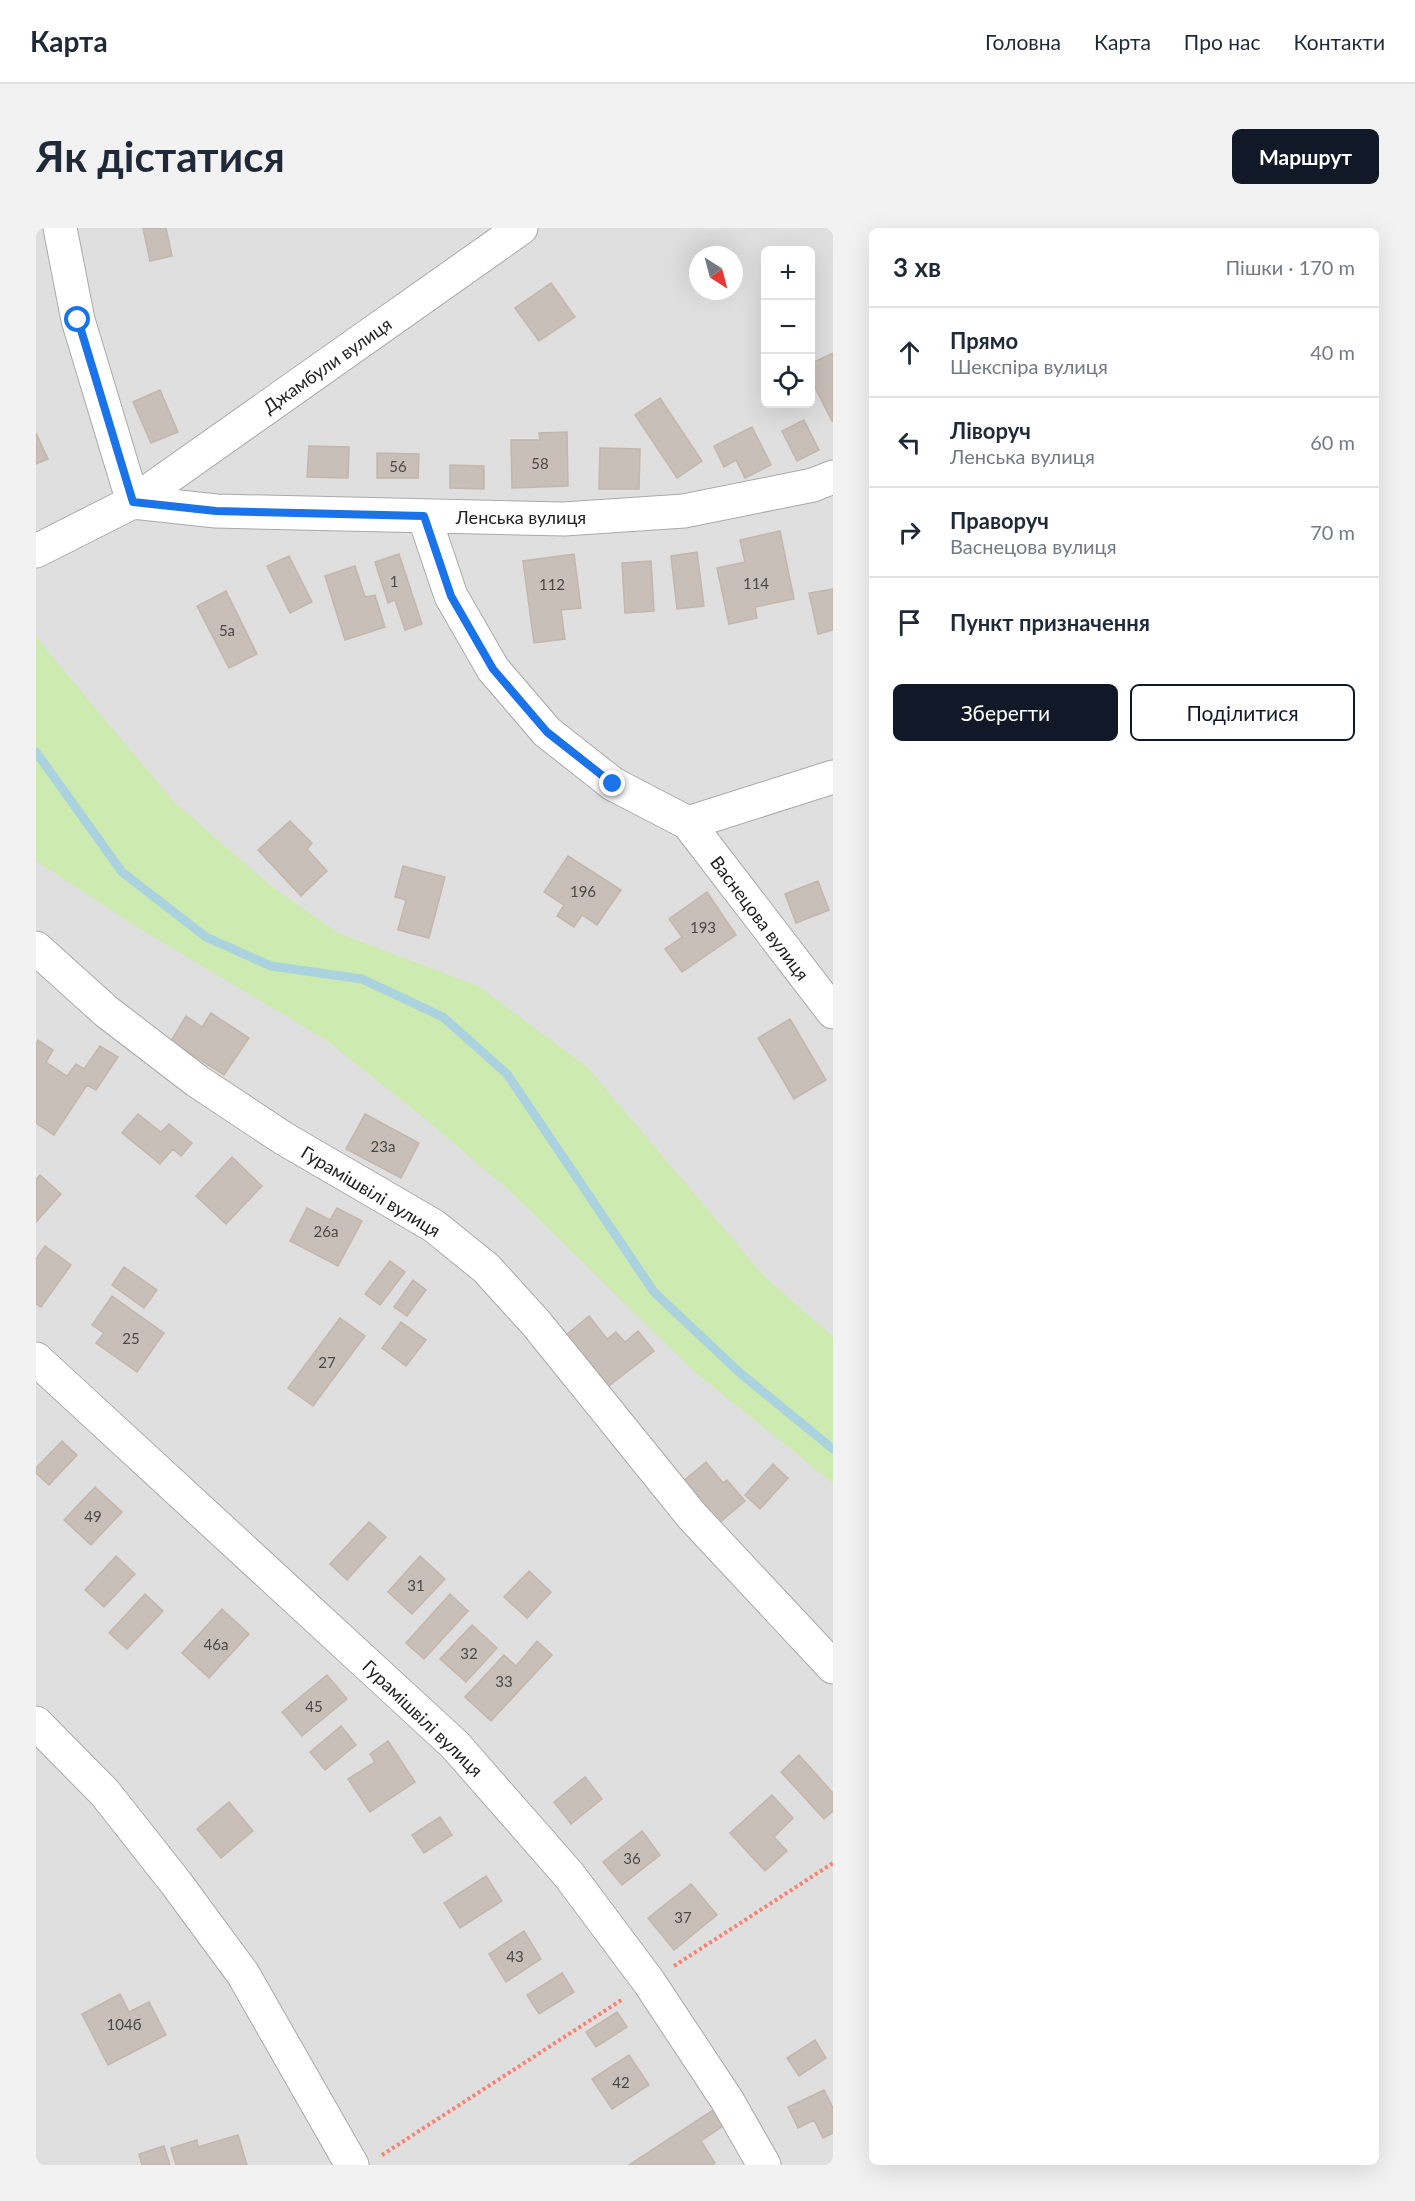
<!DOCTYPE html>
<html lang="uk">
<meta charset="utf-8">
<style>
:root{--surface:#fff;--page:#f2f2f3;--text:#1f2937;--muted:#747a83;--line:#e0e1e3;--accent:#111827}
body{margin:0;font-family:Lato,sans-serif;background:var(--page);color:var(--text)}
.controls{position:absolute;right:18px;top:18px;display:grid;overflow:hidden;border-radius:9px;box-shadow:0 6px 24px #0002}
.controls button{width:54px;height:54px;display:grid;place-items:center;padding:0;border:0;border-bottom:2px solid var(--line);background:var(--surface);color:var(--text);font:30px sans-serif}
.compass{position:absolute;left:653px;top:18px;width:54px;height:54px;border-radius:50%;background:var(--surface);box-shadow:0 6px 24px #0002;rotate:144deg}
.stop{position:absolute;width:18px;height:18px;margin:-14px;border:4px solid #1a73e8;border-radius:50%;background:#fff}
.stop.end{background:#1a73e8;border-color:#fff;box-shadow:0 2px 6px #0008}
.list{margin:0;padding:0;list-style:none}
h2{display:flex;justify-content:space-between;align-items:center;height:78px;margin:0;padding:0 24px;font-size:26px}
h2 small{font-size:20px;font-weight:400;color:var(--muted)}
.list li{display:grid;grid-template-columns:39px 1fr auto;gap:18px;align-items:center;box-sizing:border-box;height:90px;padding:0 24px;border-top:2px solid var(--line)}
.list b{display:block;font-size:22px;white-space:nowrap}
.list p{margin:0;font-size:20px;white-space:nowrap;color:var(--muted)}
.list em{font-size:20px;font-style:normal;color:var(--muted)}
.actions{display:flex;gap:12px;padding:18px 24px}
.actions a{flex:1;padding:14px 0;border:2px solid var(--accent);border-radius:9px;text-align:center;font-size:21px;color:var(--accent)}
.actions .main{background:var(--accent);color:#fff}
.icon{flex:none;width:33px;height:33px;fill:none;stroke:currentColor;stroke-width:2;stroke-linecap:round;stroke-linejoin:round}
.map{position:relative;flex:none;width:797px;height:1937px;overflow:hidden;border-radius:9px}
header{display:flex;align-items:center;gap:36px;box-sizing:border-box;height:84px;padding:0 30px;background:var(--surface);border-bottom:2px solid var(--line)}
header strong{font-size:28px}
nav{display:flex;gap:33px;margin-inline-start:auto;font-size:21px}
.intro{display:flex;align-items:center;justify-content:space-between;box-sizing:border-box;height:144px;padding:0 36px}
h1{margin:0;font-size:42px}
.button{padding:15px 27px;border-radius:9px;background:var(--accent);color:#fff;font-size:21px;font-weight:700}
main{display:flex;gap:36px;padding:0 36px}
aside{flex:1;background:var(--surface);border-radius:9px;box-shadow:0 6px 24px #0002}
.map>svg:first-child{display:block}
.residential{fill:#e0dfdf;fill-rule:evenodd}
.grass{fill:#cdebb0}
.lines{fill:none;stroke-linecap:round;stroke-linejoin:round}
.stream{stroke:#aad3df;stroke-width:9}
.building{fill:#c7bfb8;stroke:#c4b6ab;stroke-width:1.5}
.minor-casing{stroke:#a9a9a9;stroke-width:35}
.path{stroke:#fa8072;stroke-width:4;stroke-dasharray:3 3;stroke-linecap:butt}
.minor{stroke:#fff;stroke-width:33}
.route{stroke:#1a73e8;stroke-width:8}
.labels{text-anchor:middle;dominant-baseline:central;stroke-width:5;stroke-linejoin:round;paint-order:stroke}
.number-label{font-size:15px;fill:#4b4948}
.street-label{font-size:18px;fill:#222;stroke:#fff}
</style>
<header>
<strong>Карта</strong>
<nav><a>Головна</a><a>Карта</a><a>Про нас</a><a>Контакти</a></nav>
</header>
<div class="intro"><h1>Як дістатися</h1><a class="button">Маршрут</a></div>
<main>
<div class="map">
<svg width="797" height="1937" viewBox="0 0 797 1937">
<rect width="100%" height="100%" fill="#f2efe9"/>
<!-- residential -->
<path class="residential" d="M0,0H797V1937H0ZM730,22H774V176H730ZM662,27H698V63H662Z"/>
<!-- grass -->
<path class="grass" d="M0,409L138,574L235,658L302,705L442,758L551,839L729,1049L797,1109V1255L660,1145L476,965L387,889L290,812L101,699L0,633Z"/>
<g class="lines">
<!-- stream -->
<path class="stream" d="M0,524L86,644L170,709L235,738L326,751L407,789L471,846L618,1064L704,1145L797,1221"/>
</g>
<!-- building -->
<path class="building" d="M107,0H130L136,28L114,33Z
M515,55L539,89L503,113L479,80Z
M797,125V193H796L774,150V136Z
M124,162L142,204L115,215L97,174Z
M624,170L666,233L641,250L599,187Z
M768,192L783,222L761,233L746,203Z
M716,199L735,237L709,250L700,232L688,239L678,218Z
M531,204L532,258L476,260L475,212H504L503,205Z
M0,205L12,231L0,236Z
M273,218L313,219L312,250L271,249Z
M564,220L604,221L603,261H563Z
M341,225L383,226L382,250H341Z
M414,237L448,238V261L414,260Z
M744,303L758,371L719,379L721,390L693,396L681,340L709,334L704,312Z
M661,324L668,378L641,381L635,328Z
M363,326L386,396L369,402L359,372L352,375L339,334Z
M538,326L545,380L525,382L529,411L498,415L487,333Z
M253,328L276,374L254,385L231,338Z
M615,333L618,383L589,385L586,335Z
M319,338L329,369L339,367L349,399L309,412L289,348Z
M797,361V402L782,406L773,365Z
M190,363L221,426L193,440L161,378Z
M254,593L276,615L271,621L291,643L265,668L222,622Z
M532,628L585,662L561,697L546,687L538,699L521,688L528,677L508,664Z
M367,638L409,649L393,710L362,702L370,672L359,669Z
M782,653L793,682L760,695L749,666Z
M671,664L700,707L646,744L629,721L646,709L633,691Z
M175,785L213,810L188,847L135,813L150,788L166,799Z
M754,791L790,852L758,871L722,810Z
M2,812L17,822L10,834L31,848L40,836L48,841L64,818L82,829L60,862L51,857L18,907L0,895V816Z
M102,886L125,904L133,896L156,915L145,928L137,921L124,936L86,905Z
M329,886L383,915L365,950L310,921Z
M196,929L226,958L190,996L160,968Z
M4,947L25,966L0,994V951Z
M271,980L294,992L301,980L326,993L302,1038L254,1013Z
M9,1018L35,1037L5,1079L0,1076V1031Z
M354,1033L369,1044L344,1077L329,1066Z
M88,1039L121,1062L108,1080L76,1057Z
M377,1052L390,1062L371,1088L358,1079Z
M76,1068L128,1105L101,1144L60,1115L68,1105L56,1097Z
M553,1088L571,1111L580,1104L589,1114L602,1103L618,1123L570,1160L529,1108Z
M304,1090L329,1108L277,1178L252,1160Z
M365,1094L390,1112L370,1138L346,1120Z
M26,1213L41,1227L13,1257L0,1245V1240Z
M670,1234L687,1255L691,1252L709,1273L681,1297L645,1255Z
M737,1236L752,1250L724,1281L709,1267Z
M59,1259L86,1284L55,1317L28,1292Z
M333,1294L350,1309L311,1352L294,1336Z
M80,1328L99,1346L68,1379L49,1362Z
M384,1328L409,1351L376,1386L352,1364Z
M493,1343L515,1364L491,1390L468,1369Z
M109,1366L127,1383L91,1421L73,1405Z
M414,1366L432,1383L388,1431L370,1415Z
M186,1381L213,1406L173,1450L146,1425Z
M436,1397L461,1420L430,1454L404,1431Z
M501,1413L516,1427L455,1493L429,1469L468,1427L480,1438Z
M291,1447L311,1471L266,1508L246,1484Z
M305,1498L320,1517L289,1542L274,1524Z
M352,1513L379,1554L334,1584L312,1551L339,1534L334,1526Z
M763,1527L797,1565V1583L788,1591L745,1544Z
M549,1549L566,1571L535,1596L518,1574Z
M736,1567L757,1590L738,1609L751,1623L729,1643L694,1605Z
M193,1574L217,1603L185,1630L161,1601Z
M404,1589L416,1607L388,1625L376,1607Z
M606,1603L624,1627L586,1657L567,1634Z
M450,1648L466,1673L424,1700L408,1675Z
M655,1656L681,1687L638,1722L612,1690Z
M488,1703L505,1731L470,1754L453,1726Z
M526,1745L538,1764L503,1786L491,1767Z
M84,1766L93,1784L113,1774L130,1807L72,1837L46,1786Z
M581,1784L591,1799L560,1819L550,1804Z
M779,1812L790,1830L763,1848L751,1830Z
M593,1827L613,1857L576,1881L556,1851Z
M788,1862L797,1880V1905L787,1910L778,1892L762,1900L752,1879Z
M677,1882L687,1898L665,1913L679,1935L676,1937H593Z
M202,1907L211,1937H140L135,1920L161,1912L162,1919Z
M128,1918L134,1937H106L103,1926Z"/>
<g class="lines">
<defs>
<path id="minor" d="M24,0L42,92L97,274
M97,274L180,283L528,291L648,283L777,257L797,249
M388,288L415,368L457,441L511,504L577,556L652,595L797,784
M0,323L97,274L485,0
M652,595L797,549
M0,720L71,784L161,853L247,910L398,998L450,1040L500,1095L656,1288L797,1439
M0,1131L419,1517L533,1647L613,1754L691,1872L728,1937
M0,1495L69,1565L140,1655L207,1746L316,1937"/>
</defs>
<!-- minor casing -->
<use href="#minor" class="minor-casing"/>
<!-- path -->
<path class="path" d="M638,1738L797,1635
M346,1927L587,1771"/>
<!-- minor -->
<use href="#minor" class="minor"/>
</g>
<g class="lines">
<!-- route -->
<path class="route" d="M42,92L97,274L180,283L388,288L415,368L457,441L511,504L577,556"/>
</g>
<g class="labels">
<!-- number labels -->
<g class="number-label">
<text x="504" y="235">58</text>
<text x="362" y="238">56</text>
<text x="358" y="353">1</text>
<text x="720" y="355">114</text>
<text x="516" y="356">112</text>
<text x="191" y="402">5а</text>
<text x="547" y="663">196</text>
<text x="667" y="699">193</text>
<text x="347" y="918">23а</text>
<text x="290" y="1003">26а</text>
<text x="95" y="1110">25</text>
<text x="291" y="1134">27</text>
<text x="57" y="1288">49</text>
<text x="380" y="1357">31</text>
<text x="180" y="1416">46а</text>
<text x="433" y="1425">32</text>
<text x="468" y="1453">33</text>
<text x="278" y="1478">45</text>
<text x="596" y="1630">36</text>
<text x="647" y="1689">37</text>
<text x="479" y="1728">43</text>
<text x="88" y="1796">104б</text>
<text x="585" y="1854">42</text>
</g>
<!-- street labels -->
<g class="street-label">
<text transform="translate(291 137) rotate(-35)">Джамбули вулиця</text>
<text x="485" y="289">Ленська вулиця</text>
<text transform="translate(724 690) rotate(53)">Васнецова вулиця</text>
<text transform="translate(335 963) rotate(31)">Гурамішвілі вулиця</text>
<text transform="translate(387 1490) rotate(44)">Гурамішвілі вулиця</text>
</g>
</g>
</svg>
<div class="controls">
<button>+</button>
<button>−</button>
<button><svg class="icon" aria-label="locate" viewBox="0 0 24 24"><circle cx="12" cy="12" r="6"/><path d="M12 2v4M12 18v4M2 12h4M18 12h4"/></svg></button>
</div>
<svg class="compass" viewBox="-18 -18 36 36"><path d="M0-13l5 13h-10z" fill="#e53935"/><path d="M0 13l5-13h-10z" fill="#747a83"/></svg>
<div class="stop" style="left:42px;top:92px"></div>
<div class="stop end" style="left:577px;top:556px"></div>
</div>
<aside>
<h2>3 хв<small>Пішки · 170 m</small></h2>
<ul class="list">
<li><svg class="icon" aria-label="ahead" viewBox="0 0 24 24"><path d="M12 20V5M6 11l6-6 6 6"/></svg><div><b>Прямо</b><p>Шекспіра вулиця</p></div><em>40 m</em></li>
<li><svg class="icon" aria-label="left" viewBox="0 0 24 24"><path d="M17 20v-9H6M10 6l-5 5 5 5"/></svg><div><b>Ліворуч</b><p>Ленська вулиця</p></div><em>60 m</em></li>
<li><svg class="icon" aria-label="right" viewBox="0 0 24 24"><path d="M7 20v-9h11M14 6l5 5-5 5"/></svg><div><b>Праворуч</b><p>Васнецова вулиця</p></div><em>70 m</em></li>
<li><svg class="icon" aria-label="arrive" viewBox="0 0 24 24"><path d="M6 21V4h12l-3 4 3 4H6"/></svg><div><b>Пункт призначення</b></div></li>
</ul>
<div class="actions"><a class="main">Зберегти</a><a>Поділитися</a></div>
</aside>
</main>
